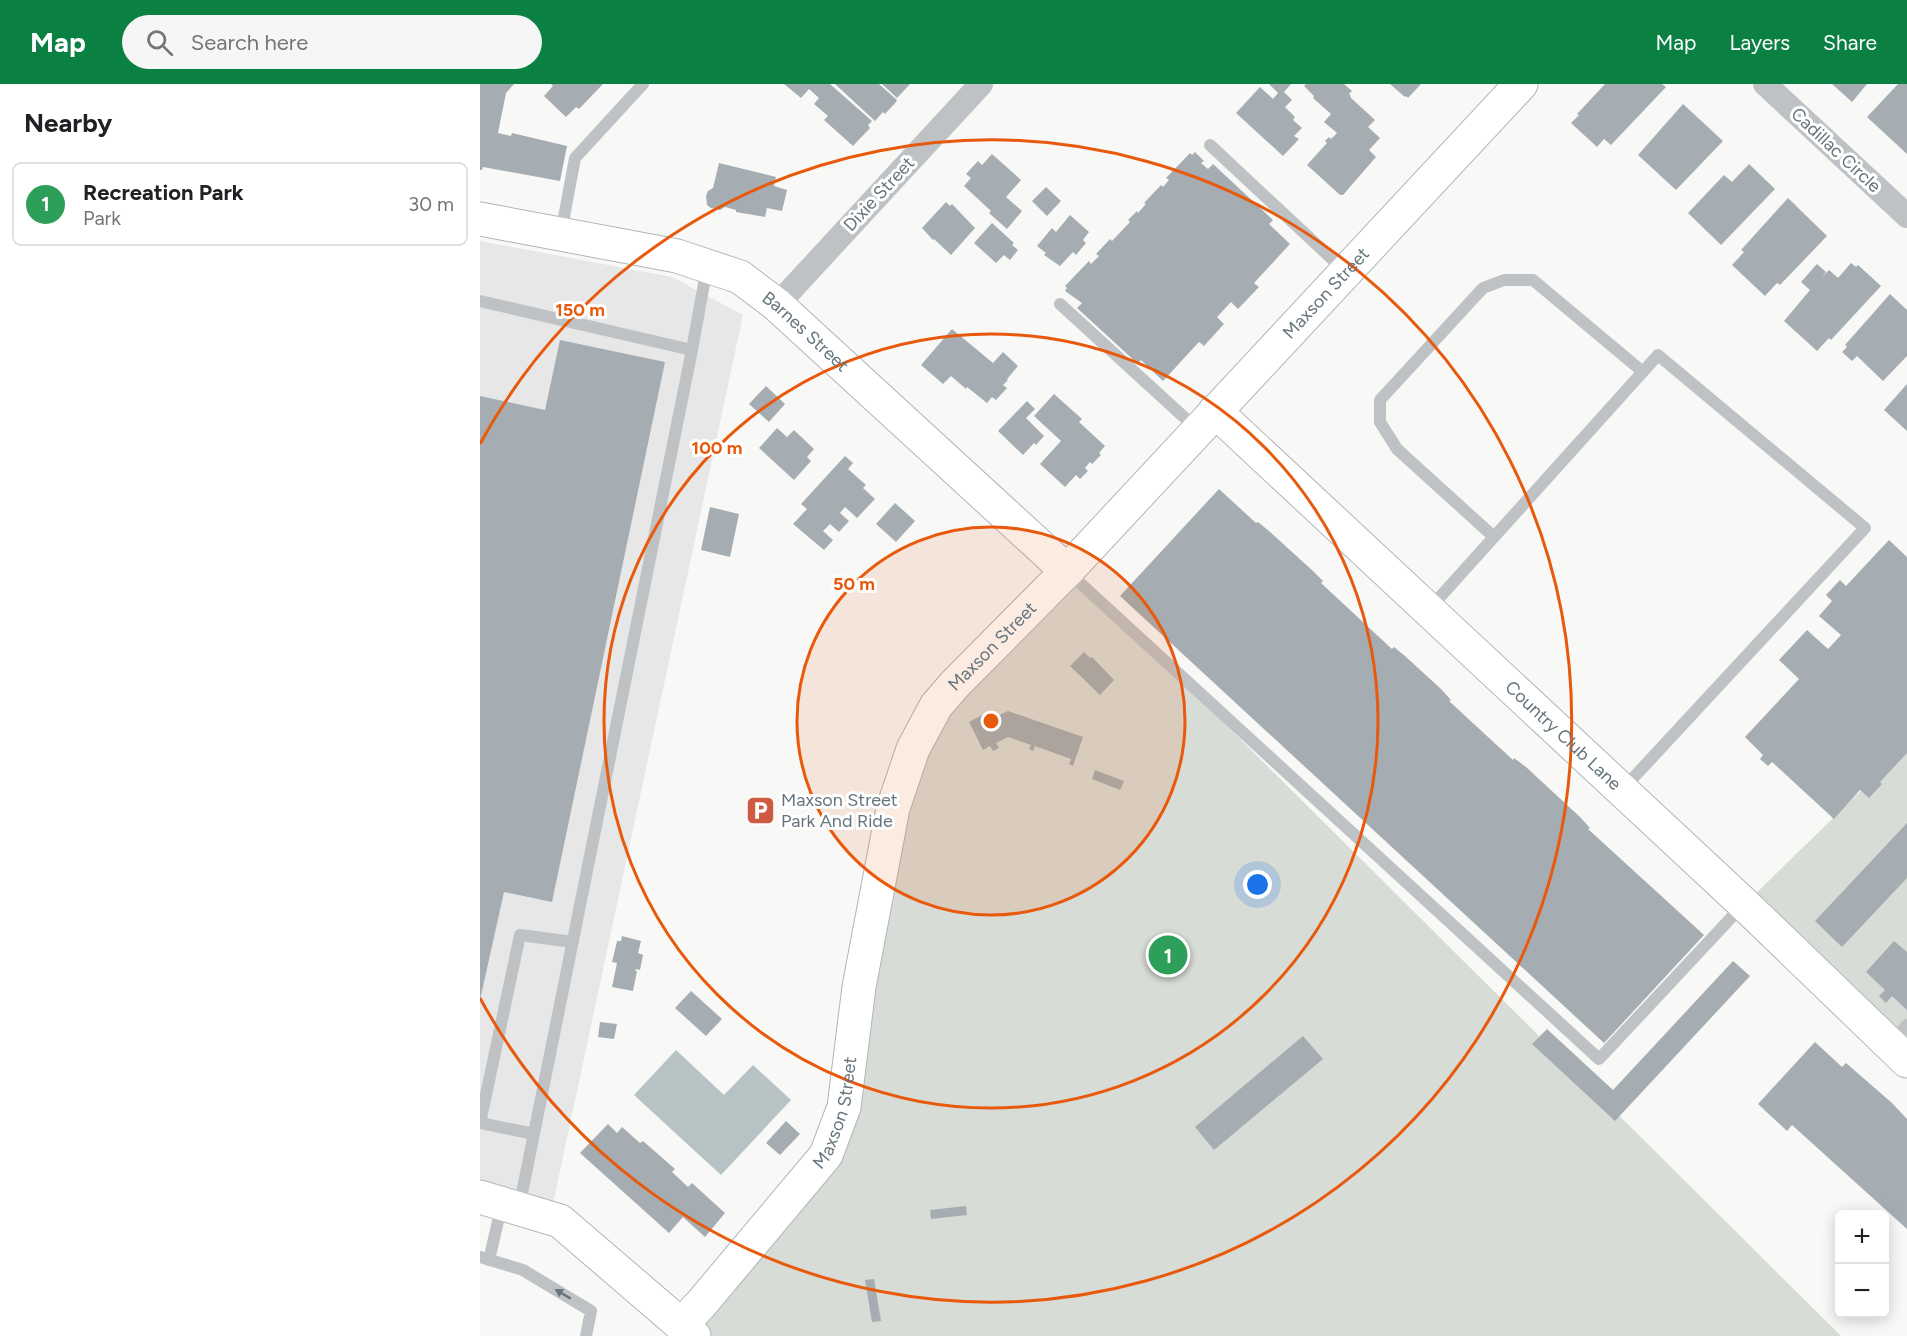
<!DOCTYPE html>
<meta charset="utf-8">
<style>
:root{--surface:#fff;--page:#f6f6f6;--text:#202124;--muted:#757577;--line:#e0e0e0;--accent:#0b8043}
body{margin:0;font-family:Figtree,sans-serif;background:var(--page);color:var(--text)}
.controls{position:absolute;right:18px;bottom:18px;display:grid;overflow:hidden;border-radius:9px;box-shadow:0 3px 15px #0003}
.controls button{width:54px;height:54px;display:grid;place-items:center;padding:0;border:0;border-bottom:2px solid var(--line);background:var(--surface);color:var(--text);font:30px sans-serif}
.you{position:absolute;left:778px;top:801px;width:21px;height:21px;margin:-15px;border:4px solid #fff;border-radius:50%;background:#1a73e8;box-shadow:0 0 0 9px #1a73e833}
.badge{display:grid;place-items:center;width:39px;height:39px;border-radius:50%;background:var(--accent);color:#fff;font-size:20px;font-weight:700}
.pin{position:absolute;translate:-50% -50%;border:3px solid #fff;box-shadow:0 2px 6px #0006}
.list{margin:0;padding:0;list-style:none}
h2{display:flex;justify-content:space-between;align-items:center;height:78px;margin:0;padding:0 24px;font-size:26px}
h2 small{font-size:20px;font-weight:400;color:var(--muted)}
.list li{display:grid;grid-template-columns:39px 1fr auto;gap:18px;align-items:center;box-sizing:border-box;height:84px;margin:0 12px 12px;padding:0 12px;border:2px solid var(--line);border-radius:9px}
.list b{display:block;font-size:22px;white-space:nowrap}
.list p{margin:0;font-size:20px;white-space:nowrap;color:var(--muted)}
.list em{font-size:20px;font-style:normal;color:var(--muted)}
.icon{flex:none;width:33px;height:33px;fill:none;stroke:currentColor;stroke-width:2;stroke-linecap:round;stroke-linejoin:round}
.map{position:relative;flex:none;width:1427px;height:1252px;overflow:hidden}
header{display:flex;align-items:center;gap:36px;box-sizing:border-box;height:84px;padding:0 30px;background:var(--accent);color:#fff}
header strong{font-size:28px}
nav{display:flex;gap:33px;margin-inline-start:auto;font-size:21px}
.search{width:420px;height:54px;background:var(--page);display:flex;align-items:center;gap:15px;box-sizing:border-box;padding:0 21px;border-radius:33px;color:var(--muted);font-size:22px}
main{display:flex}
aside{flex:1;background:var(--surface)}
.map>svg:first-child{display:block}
.built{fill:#e6e7e6}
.green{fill:#d8dcd6}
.water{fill:#b7c2c5}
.building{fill:#a6adb2}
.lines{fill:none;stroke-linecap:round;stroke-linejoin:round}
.secondary-casing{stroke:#b0b6ba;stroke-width:35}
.lane{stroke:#bec2c5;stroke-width:12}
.street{stroke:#bec2c5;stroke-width:24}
.secondary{stroke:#fff;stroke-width:33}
.oneway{fill:#66757d}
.ring{fill:none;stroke:#e8590c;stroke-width:3}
.labels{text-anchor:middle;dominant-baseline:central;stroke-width:6;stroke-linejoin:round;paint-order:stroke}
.street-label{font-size:18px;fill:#66757d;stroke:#fff}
.poi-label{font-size:18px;fill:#66757d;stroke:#fff;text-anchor:start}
.centre{fill:#e8590c;stroke:#fff;stroke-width:3}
.ring-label{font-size:18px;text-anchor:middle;font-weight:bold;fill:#e8590c;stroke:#fff;stroke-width:6;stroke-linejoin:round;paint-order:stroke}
</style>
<header>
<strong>Map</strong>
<div class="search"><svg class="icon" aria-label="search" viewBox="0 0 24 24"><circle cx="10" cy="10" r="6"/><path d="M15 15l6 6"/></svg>Search here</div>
<nav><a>Map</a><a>Layers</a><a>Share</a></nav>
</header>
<main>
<aside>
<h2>Nearby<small></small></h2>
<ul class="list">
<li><span class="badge" style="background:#2e9e5b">1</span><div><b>Recreation Park</b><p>Park</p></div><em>30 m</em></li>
</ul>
</aside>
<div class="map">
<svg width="1427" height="1252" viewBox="0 0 1427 1252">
<rect width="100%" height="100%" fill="#f8f8f6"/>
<!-- built -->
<path class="built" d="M0,157L192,193L263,231L72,1124L0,1109Z"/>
<!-- green -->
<path class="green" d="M588,484L1361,1252H231L209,1232L347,1081L423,714L450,642Z
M1427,662V979L1265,820Z"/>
<!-- water -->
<path class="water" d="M196,966L244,1011L273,981L311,1016L241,1091L154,1011Z"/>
<!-- building -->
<path class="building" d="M0,0H34L26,9L18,49L31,52L32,49L87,62L80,97L3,83L2,86H0Z
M71,0H123L99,25L96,23L86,33L64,12L73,2Z
M304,0H350L392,37L388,41L390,44L373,62L344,36L348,32L334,20L339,14L329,5L321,14Z
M355,0H399L417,16L416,18L405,30L403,28L395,37Z
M402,0H430L417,14Z
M789,0H811L804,8L812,16L805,23L815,33L813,36L822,44L814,52L819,55L803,72L756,29L780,3L793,15L798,9Z
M826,0H864L872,7L869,10L871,12L870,13L895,36L888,43L900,54L889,66L896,73L863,111H860L827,81L847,59L845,57L849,53L851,55L857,49L844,38L851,30L833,14L834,12L824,2Z
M910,0H941L928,14L926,12L925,13Z
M1125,0H1182L1186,3L1131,61L1124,55L1117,63L1091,39L1099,31L1097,30Z
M1352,0H1387L1372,18Z
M1418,0H1427V70L1387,33Z
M1203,20L1243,57L1196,106L1158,71Z
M715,68L724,77L721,79L728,85L733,80L793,136L789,140L810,160L774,199L779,203L758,225L751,218L739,231L737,233L744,240L724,262L719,258L683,297L661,276L658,280L597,224L602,219L585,207L587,204L585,202L609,177L611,180L619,172L616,170L630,155L632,157L650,138L648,136L657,127L658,129L666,120L664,119L681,101L683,103L689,96L686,94L710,69L712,71Z
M512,70L541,96L526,113L542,127L527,145L509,129L511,127L484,102L491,94L486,90L498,77L502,81Z
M239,79L296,93L294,102L307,106L302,127L287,124L285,133L256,128V126L245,123L240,126L231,124L227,121L226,112L228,107L233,104Z
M1269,80L1295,105L1241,161L1208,129L1244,91L1252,98Z
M566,103L581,117L567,132L552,117Z
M1308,114L1347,152L1300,201L1297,199L1285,212L1252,181L1264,168L1261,166Z
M466,118L470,122L472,120L495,144L471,171L454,155L453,156L442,144Z
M590,131L609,148L603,156L606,159L596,171L593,168L580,182L564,171L566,169L557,162L572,144L576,148Z
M512,139L534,159L532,161L538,166L530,176L524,171L516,179L494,159Z
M1371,179L1376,183L1378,181L1401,202L1351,256L1349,254L1337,267L1304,237L1330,206L1321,198L1337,180L1346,188L1342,193L1349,186L1358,194Z
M1410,210L1427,226V272L1403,297L1377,272L1372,277L1362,268L1367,263L1365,261Z
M472,245L513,279L523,268L538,282L527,295L528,296L523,301L527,304L516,316L512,313L507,319L487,303L486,305L471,292L463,300L441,281Z
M80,256L185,278L72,818L24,808L0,916V312L65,326Z
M1427,300V347L1404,326Z
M286,302L305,320L289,338L269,320Z
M574,310L602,335L599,338L625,362L619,369L621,371L612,380L610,378L605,384L608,387L600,395L596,391L585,403L560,380L581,357L554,332Z
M547,317L555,325L546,334L564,352L556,361L554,359L543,371L518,347Z
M297,344L307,353L314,346L334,365L327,373L331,377L314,396L279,364Z
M365,372L373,379L368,385L386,401L383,404L395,415L377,434L365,423L360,429L369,437L359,448L350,440L343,447L353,456L344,466L313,440L327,425L321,420Z
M739,405L776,439L778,438L789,447L833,487L843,497L841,499L912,565L914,563L925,572L961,605L971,616L969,617L1033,676L1034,674L1046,683L1100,733L1110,744L1108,745L1224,851L1124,959L640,512Z
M415,419L435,437L416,458L396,440Z
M230,423L259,430L250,473L221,466Z
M1409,456L1427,473V669L1400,698L1402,700L1389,714L1380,706L1354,735L1292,678L1288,682L1280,675L1283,671L1265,653L1319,595L1299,576L1327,546L1348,565L1361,551L1339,532L1352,517L1346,511L1360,496L1366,502Z
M604,568L610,574L612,573L634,596L620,611L590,582Z
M510,627L513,634L528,627L603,653L593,682L589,680L591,675L555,662L553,667L549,665L551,661L528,653L516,659L519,664L513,667L510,662L503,666L489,638Z
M615,686L644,697L640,706L612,695Z
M1427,739V794L1362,863L1335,837Z
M142,852L161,857L158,869L163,871L160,886L156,885L155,887H157L153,907L132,903L137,879L132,878L137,857H141Z
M1414,857L1427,868V926L1412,912L1406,919L1399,912L1405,906L1386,888Z
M1253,877L1270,892L1135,1037L1052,960L1067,945L1133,1006Z
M211,907L242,935L226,952L195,924Z
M120,938L137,940L134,955L118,953Z
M823,952L843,975L734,1066L715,1043Z
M1335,958L1362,983L1366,979L1412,1019L1427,1035V1145L1312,1041L1307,1047L1278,1020Z
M306,1037L320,1050L300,1071L286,1059Z
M128,1040L137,1049L142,1043L160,1059L163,1057L195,1085L192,1088L208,1103L212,1099L245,1129L225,1153L203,1133L189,1149L100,1069Z
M486,1122L487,1131L451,1135L450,1126Z
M394,1195L401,1237L392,1238L385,1196Z"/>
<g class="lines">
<defs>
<g id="secondary">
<path id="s1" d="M0,135L197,172L260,193L297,221L587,487"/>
<path id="s2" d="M735,327L1264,820L1427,977"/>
<path d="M0,1113L80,1137L214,1252"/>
<path id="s3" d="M201,1241L221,1220L346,1071L364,1023L379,903L413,724L433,665L456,622L475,600L587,487L1041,0"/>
</g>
</defs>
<!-- secondary casing -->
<use href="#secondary" class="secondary-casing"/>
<!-- lane -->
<path class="lane" d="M730,61L865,187
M81,149L95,74L163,0
M0,217L212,266L227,183
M580,220L717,345
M1014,453L917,365L900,338V316L1003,204L1024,196H1053L1163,288
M588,488L1119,975L1264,820
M950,524L1178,271L1385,444L1142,706
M1410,960L1427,941
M0,1039L40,851L93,858
M0,1039L54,1050
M39,1124L212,266
M0,1173L43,1186L111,1227L106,1252
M9,1176L22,1120"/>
<!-- street -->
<path class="street" d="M1285,0L1427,132
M297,221L501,0"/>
<!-- secondary -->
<use href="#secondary" class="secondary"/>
</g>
<!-- one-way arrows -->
<defs><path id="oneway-solid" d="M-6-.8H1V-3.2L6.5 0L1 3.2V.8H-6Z" transform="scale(1.5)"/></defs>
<use class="oneway" href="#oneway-solid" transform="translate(83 1210) rotate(-149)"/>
<!-- distance rings -->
<circle cx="511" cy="637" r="194" fill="#e8590c" fill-opacity=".12"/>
<g class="ring">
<circle cx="511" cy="637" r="194"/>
<circle cx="511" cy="637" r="387"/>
<path d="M0 360A581 581 0 1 1 0 914"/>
</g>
<!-- icons -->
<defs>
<symbol id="parking-square" viewBox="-11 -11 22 22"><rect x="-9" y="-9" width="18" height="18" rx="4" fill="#cd5a41" stroke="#fff"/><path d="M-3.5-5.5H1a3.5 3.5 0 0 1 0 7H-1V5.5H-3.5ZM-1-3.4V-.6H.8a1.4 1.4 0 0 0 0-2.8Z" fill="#fff"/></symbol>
</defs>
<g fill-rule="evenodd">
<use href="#parking-square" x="264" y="710" width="33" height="33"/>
</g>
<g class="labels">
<!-- street labels -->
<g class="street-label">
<text transform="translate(1356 66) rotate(43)">Cadillac Circle</text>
<text transform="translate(399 110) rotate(-47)">Dixie Street</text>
<text stroke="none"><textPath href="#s3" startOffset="1257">Maxson Street</textPath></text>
<text stroke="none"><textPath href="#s1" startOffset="352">Barnes Street</textPath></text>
<text stroke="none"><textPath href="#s3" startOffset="771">Maxson Street</textPath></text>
<text stroke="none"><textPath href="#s2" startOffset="476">Country Club Lane</textPath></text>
<text stroke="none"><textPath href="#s3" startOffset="267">Maxson Street</textPath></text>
</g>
<!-- poi labels -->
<g class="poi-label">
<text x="301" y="716">Maxson Street<tspan x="301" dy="21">Park And Ride</tspan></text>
</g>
</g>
<circle cx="511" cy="637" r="9" class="centre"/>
<g class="ring-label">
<text x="100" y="232">150 m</text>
<text x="237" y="370">100 m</text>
<text x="374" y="506">50 m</text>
</g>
</svg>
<div class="controls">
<button>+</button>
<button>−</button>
</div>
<div class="you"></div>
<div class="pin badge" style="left:688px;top:871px;background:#2e9e5b">1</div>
</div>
</main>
